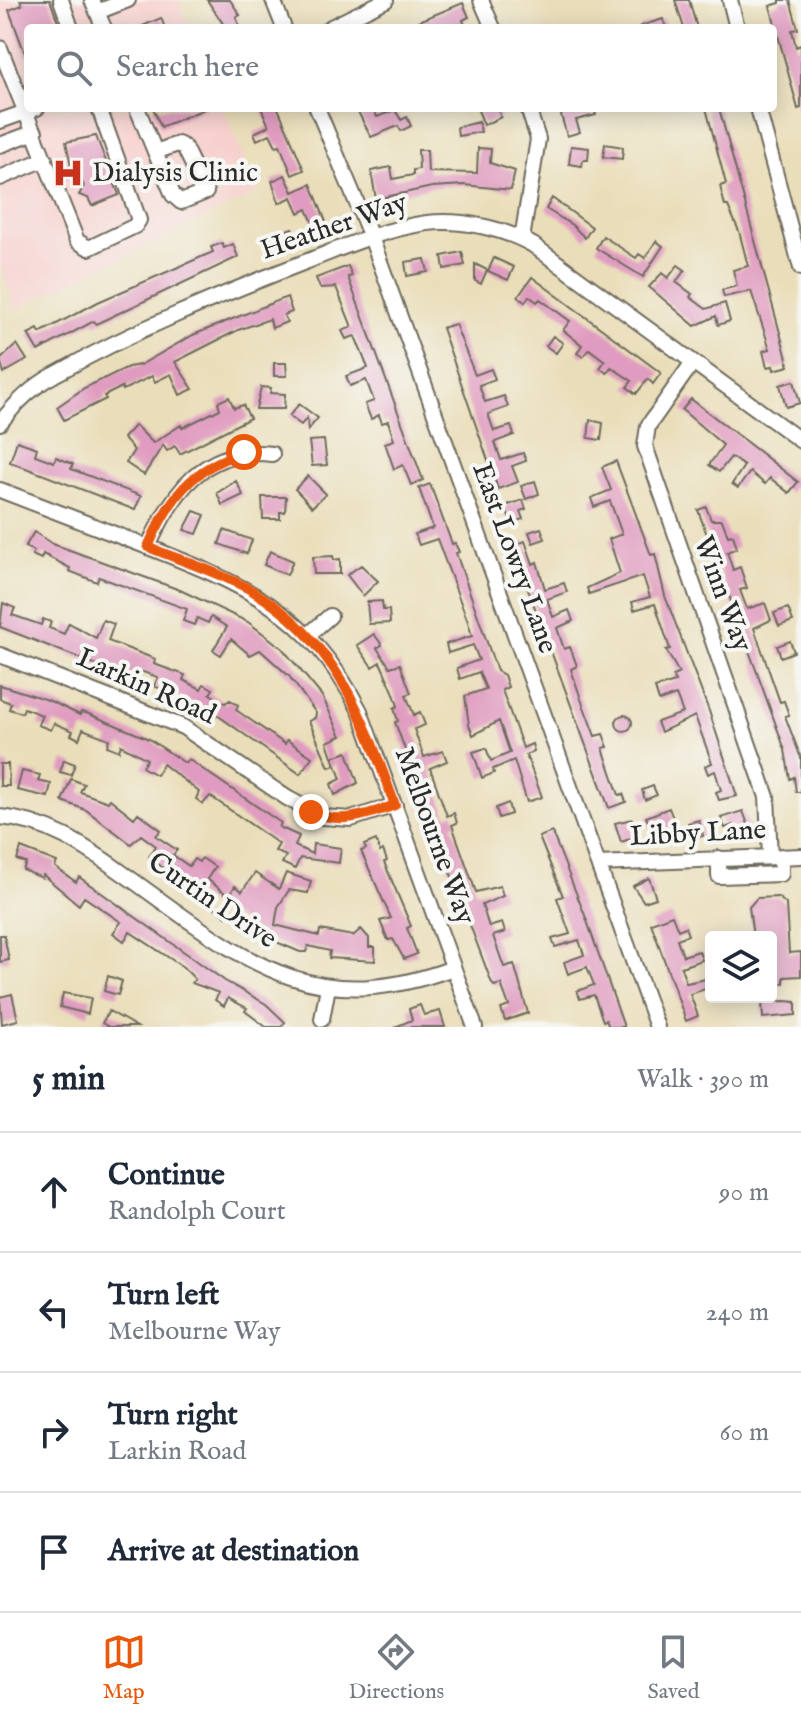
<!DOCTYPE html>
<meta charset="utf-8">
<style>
:root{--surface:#fff;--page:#f2f2f3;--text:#1f2937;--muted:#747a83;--line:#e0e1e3;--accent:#ea580c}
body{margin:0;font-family:"IM FELL English",serif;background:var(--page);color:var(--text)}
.controls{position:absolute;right:24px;bottom:24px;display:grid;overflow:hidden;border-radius:8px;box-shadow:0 4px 20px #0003}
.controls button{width:72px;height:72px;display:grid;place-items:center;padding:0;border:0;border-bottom:2px solid var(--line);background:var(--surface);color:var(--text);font:40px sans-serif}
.stop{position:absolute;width:24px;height:24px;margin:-18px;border:6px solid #ea580c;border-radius:50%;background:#fff}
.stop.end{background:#ea580c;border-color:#fff;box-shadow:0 2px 8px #0008}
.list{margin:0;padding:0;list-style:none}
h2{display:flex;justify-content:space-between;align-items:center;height:104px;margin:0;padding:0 32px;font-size:34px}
h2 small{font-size:26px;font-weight:400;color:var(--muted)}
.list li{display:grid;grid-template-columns:52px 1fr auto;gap:24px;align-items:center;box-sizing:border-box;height:120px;padding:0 32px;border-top:2px solid var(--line)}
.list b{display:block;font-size:30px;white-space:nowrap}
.list p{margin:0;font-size:26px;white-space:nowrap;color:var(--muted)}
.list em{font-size:26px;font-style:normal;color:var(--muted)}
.icon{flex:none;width:44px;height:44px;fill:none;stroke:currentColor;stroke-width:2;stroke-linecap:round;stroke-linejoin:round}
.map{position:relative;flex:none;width:801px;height:1027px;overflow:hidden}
.search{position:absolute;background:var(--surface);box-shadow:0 4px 20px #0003;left:24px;right:24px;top:24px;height:88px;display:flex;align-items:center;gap:20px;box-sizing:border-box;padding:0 28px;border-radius:8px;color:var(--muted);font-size:30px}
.sheet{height:584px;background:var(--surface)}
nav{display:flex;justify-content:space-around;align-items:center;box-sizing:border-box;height:112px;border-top:2px solid var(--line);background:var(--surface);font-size:22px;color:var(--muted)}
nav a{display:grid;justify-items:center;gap:4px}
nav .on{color:var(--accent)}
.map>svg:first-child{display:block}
.built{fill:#f7d0cd}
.building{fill:#e09cc0}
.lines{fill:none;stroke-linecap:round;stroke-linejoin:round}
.minor-casing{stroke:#6e6a5d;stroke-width:18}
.minor{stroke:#fff;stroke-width:14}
.route{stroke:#ea580c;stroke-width:10}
.labels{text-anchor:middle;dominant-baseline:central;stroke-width:8;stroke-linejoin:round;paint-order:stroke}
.poi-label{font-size:28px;fill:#2b2b2b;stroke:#f6f6f2;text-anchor:start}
.street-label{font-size:28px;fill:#2b2b2b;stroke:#f6f6f2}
</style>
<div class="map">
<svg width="801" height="1027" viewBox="0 0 801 1027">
<rect width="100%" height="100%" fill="#f6f6f2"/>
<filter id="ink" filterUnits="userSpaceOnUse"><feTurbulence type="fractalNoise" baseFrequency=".0125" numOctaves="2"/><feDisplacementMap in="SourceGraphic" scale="16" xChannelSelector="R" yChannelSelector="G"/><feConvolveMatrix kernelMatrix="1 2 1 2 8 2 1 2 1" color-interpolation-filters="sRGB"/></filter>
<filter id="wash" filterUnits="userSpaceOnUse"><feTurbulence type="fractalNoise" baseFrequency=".006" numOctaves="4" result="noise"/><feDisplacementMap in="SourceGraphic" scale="32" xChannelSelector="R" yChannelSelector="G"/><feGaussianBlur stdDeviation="1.8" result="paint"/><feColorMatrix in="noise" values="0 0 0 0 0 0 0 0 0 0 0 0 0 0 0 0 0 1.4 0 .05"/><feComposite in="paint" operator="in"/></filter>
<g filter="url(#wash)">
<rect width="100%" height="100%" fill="#eadeba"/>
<!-- built -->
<path class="built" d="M0,0H178L190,28H28V108H223L258,192L16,309L0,265Z"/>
<g id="blocks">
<!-- building -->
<path class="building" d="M20,0H50L60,28H28L27,59L9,10L22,5Z
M207,0H230L240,15L236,17L239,25L226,28Z
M675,0H689L697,28H684Z
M780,0H790L798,29L792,30L796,47L801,45V108L798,109L770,6L780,3Z
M463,3L469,17L463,20L466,28H423L419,21Z
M161,18L165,28H138Z
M663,19L666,28H641L640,26Z
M153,108H207L161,127Z
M261,108H278L304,170L292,175L280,145L276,146L270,134L257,140L254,133L269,126Z
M356,108H373L377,117L395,110L401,120L407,117L411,126L401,131L398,126L371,137Z
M477,108H497L501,117L484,125Z
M559,108H594L596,115L576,120L580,132L567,136Z
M706,108H719L789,366L774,370L773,366L767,367L763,351L770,349L751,291L724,297L722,290L737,286L733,270L748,266L739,231L728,206H725L720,186L726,184Z
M479,122L481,132L458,136L457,127Z
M96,136L119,195L92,206L88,198L79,195L84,186L79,174L64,180L60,169L71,165L66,142Z
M605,144L623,147L622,159L603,157Z
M571,146L589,148L588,160H583L582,166L569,164Z
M478,148L491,149L490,163L515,171L511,190L464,185L432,187L376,199L371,171L391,167L393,179L413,175V170L419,169L418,150H427L428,172L477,173Z
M285,175L293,192L311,184L330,232L319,237L307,209L299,213L292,197L279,203L272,181Z
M552,198L592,227L585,238L572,225L546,209Z
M292,228L296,239L285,243L281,232Z
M603,236L636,258L639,254L645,258L656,241L663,246L643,277L596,248Z
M222,243L224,248L233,244L238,257L96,324L94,321L38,351L28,334L38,329L40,333L98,302L213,252L211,247Z
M462,252L465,265L444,269L442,256Z
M494,258L514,267L508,280L488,271Z
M425,259L428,272L407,276L405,262Z
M475,264L487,270L481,284L475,281Z
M678,265L685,270L676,282L692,294L690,297L706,309L725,303L730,321L718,325L716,316L695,326L649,287L662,273L668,278Z
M348,266L352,276L348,277L423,480L411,485L403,465L394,469L385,443L394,440L388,421L382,423L379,415L371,419L365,404L374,401L366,380L350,386L346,376L368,368L355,336L346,339L342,331L352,327L336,287L320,288L316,278Z
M532,277L661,373L653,384L648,379L636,394L627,387L632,381L611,367L607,373L600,368L605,361L589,349L583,357L577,353L582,345L563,330L570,321L540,299L537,302L529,296L525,302L518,297Z
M287,297L292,312L284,315L287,322L272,328L270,319L238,330L175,362L193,389L180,395L171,374L155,382L152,376L123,390L122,387L104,396L106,399L64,420L57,407L84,388L128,367L140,365L193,335Z
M455,324L475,375L491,369L495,379L479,385L485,402L504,396L508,407L488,414L494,431L511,426L514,435L495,442L501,460L523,453L526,461L512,466L518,482L498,489L442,328Z
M553,336L563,343L556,353L546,346Z
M17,344L27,360L4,373L0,360Z
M274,363H286L287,376H274Z
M794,381L800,403L786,407L780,385Z
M261,387L271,388L270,393L285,394L284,409H256Z
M229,397L234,408L243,405L250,418L180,454L175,446L167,451L163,445L144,475L126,463L134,450L123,438L135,425L153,443L181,425L182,428L220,409L218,402Z
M691,399L798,482L789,493L770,478L765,484L750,472L738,488L732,484L744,466L731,457L719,472L709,465L723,445L682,410Z
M299,404L318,418L308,430L307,418L301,425L289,416Z
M590,420L603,423L601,440L588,438Z
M324,440L327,465L312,466L309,441Z
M17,441L37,448L35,455L54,462L56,457L73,464L71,469L141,496L135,510L10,462Z
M616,461L651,555L655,554L665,596L709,711L737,796L719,800L716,792L721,790L715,771L708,774L705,766L712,763L695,716L661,732L657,722L683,713L676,695L659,701L655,688L675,682L673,676L679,673L666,650L670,649L655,604L634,610L632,602L650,597L643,576L589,594L587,588L620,573L609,539L622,534L610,501L594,507L591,498L611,490L602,467Z
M308,476L326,494L312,507L295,489Z
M236,481L243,495L222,505L217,493Z
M535,481L539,494L526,499L521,486Z
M430,484L452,544L455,543L459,552L456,553L497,671L504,675L508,687L502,690L523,748L532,744L534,751L526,755L542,797L527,802L514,760L493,769L494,773L482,778L478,766L473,752L486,748L491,761L510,753L499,721L473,735L469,725L465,696L486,689L479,672L460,679L457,668L479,660L473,645L448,653L446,644L472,636L468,622L437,539L419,545L415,534L433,528L419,488Z
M262,497H286L285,512H280V519H263Z
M523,500L526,509L520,511L523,519L511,523L505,506Z
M706,507L711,520H722L728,536L733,535L737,548L727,552L733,570L740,567L747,588L740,590L747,609L765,603L771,620L754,628L780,702L784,701L789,715L785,716L801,758V792H796L794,777L790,779L785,750L698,510Z
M194,511L205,515L197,534L184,530Z
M541,528L545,539L533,543L529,532Z
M224,530L252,540L247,554L219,544Z
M34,532L53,544L180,590L248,622L282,648L322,696L341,736L327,742L335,765L329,767L309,721L315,718L316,713L289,676L260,650L250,655L231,639L221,655L213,650L227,627L211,617L208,623L197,618L194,625L183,621L187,609L99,577L97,582L69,571L70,568L43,554L41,559L32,555L34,551L25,547Z
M525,541L533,564L537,562L545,589L564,583L567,592L547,599L553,617L569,610L573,621L557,628L564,649L570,647L577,666L571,669L581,699L595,736L603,734L608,747L603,748L613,778L619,795L623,794L626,802L609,808L512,546Z
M270,551L293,561L287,575L264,565Z
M333,556L334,560L340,559V574H314L313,557Z
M361,565L378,581L363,596L347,575Z
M382,601L383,610H389L390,623L369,624L367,602Z
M3,603L15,608L12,615L41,625L43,619L51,622L49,628L64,634L69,623L96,638L103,620L114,624L108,641L155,659L154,664L185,675L183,680L201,689L204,684L213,689L210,694L225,703L230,700L238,705L236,710L285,744L287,740L312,757L300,774L210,710L154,686L158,677L137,670L133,679L0,627Z
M788,608L793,621L779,626L774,613Z
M374,634L382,645L377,648L390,667L400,664L411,693L406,695L414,715L420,712L425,725L414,729L424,757L443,751L447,761L430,768L447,816L454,813L457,823L452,825L476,892L500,886L503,896L482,905L489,927L502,923L505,932L493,936L504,967L514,964L528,1013L505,1021L501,1009L509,1006L501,984L494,986L491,981L427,810L395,722L398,721L394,708L398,706L393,691L380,662L372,667L357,645Z
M790,641L794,652L781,657L777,646Z
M0,685L48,700L80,715L81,712L89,714L149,739L185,763L188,759L281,823L279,827L299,836L295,846L312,854L313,844L341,848L339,863L300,858L295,869L282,863L286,856L275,851L279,844L210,796L203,804L196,799L199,792L163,764L156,775L142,767L147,759L121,745L119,751L107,746L109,739L83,729L79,739L71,735L73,731L54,723L51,730L38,725L42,715L24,708L22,713L9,709L11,703L0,699Z
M616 723a8 8 0 1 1 16 0a8 8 0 1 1-16 0Z
M347,752L358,783L335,795L331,784L341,779L333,757Z
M64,760L75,764L71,775L60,772Z
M0,764H8L9,786H0Z
M22,771L40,775L38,781L51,784L48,797L17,790Z
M71,779L84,784L80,792L108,802L110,799L134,818L138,813L161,830L156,836L177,850L173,855L189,866L194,859L199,862L202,858L215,867L207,879L229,896L235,886L242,891L255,873L279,889L286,873L311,881L308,893L289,890L278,907L275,925L319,936L320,930L353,936L361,929L369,938V947H375V961L329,958L330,951L308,946L306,952H300L267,938L228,913L226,916L149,857L156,846L141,835L131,844L86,810L62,801Z
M653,786L657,795L645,800L642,790Z
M508,803L511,814L499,818L496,808Z
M669,808L678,831L654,835L646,817Z
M743,811L750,830L736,835L733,825L725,828L721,818Z
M632,819L633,838L621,842L615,823Z
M699,820L703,836L692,838L688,823Z
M552,832L586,918L624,1027H609L606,1020L603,1021L594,995L580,999L577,991L594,985L587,967L568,974L564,962L584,955L579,940L555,947L552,939L570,934L557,898L563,896L539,837Z
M376,840L380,852L383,850L387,861L384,862L411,926L407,928L417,954L404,959L393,939L388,940L380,921L391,918L361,851L366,849L364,845Z
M21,848L57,862L55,867L76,882L79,877L225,981L266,1004L285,1022L281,1027H266L245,1011L247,1008L228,998L224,1006L215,1000L219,993L192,983L195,979L183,967L130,932L124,941L113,933L121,922L84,897L79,905L43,875L42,878L23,870L26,863L17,860Z
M649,878L656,898L644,902L633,886Z
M778,897L786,904L789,953L801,952V976L784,977V983L771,985V937H753L749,907L757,898Z
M672,915L678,930L685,927L688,935L677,939L683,956L699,951L702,960L681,967L686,983L711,978V987L690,994L698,1016L686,1021L651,923Z
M0,935H4L9,960L0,962Z
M108,976L122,981L118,995L104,991Z
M63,993L91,998L88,1014L60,1007Z
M12,994L18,1020L2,1024L0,997Z
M785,1001L796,1002V1015L763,1018L762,1002Z
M420,1005L424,1015L440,1011L445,1027H395L412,1020L409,1009Z
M109,1011L137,1027H109L102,1023Z"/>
</g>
</g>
<g filter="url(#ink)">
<use href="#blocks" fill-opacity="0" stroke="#6e6a5d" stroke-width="2"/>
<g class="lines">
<defs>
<path id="minor" d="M61,0L71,28
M92,0L104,28
M273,0L284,28
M481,0L493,28
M730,0L737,28
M97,12L128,0
M329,28L386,0
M0,48L77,241L89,248L135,226L139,220L99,108
M137,108L173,195L181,202L206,192L184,147L178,144L155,152
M317,108L371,237L657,1027
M758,108L801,268
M0,121L37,108
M0,145L35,132
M0,178L45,159
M522,239L538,139L528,108
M693,362L648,426L645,446L767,797L770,856
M0,423C15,404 33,386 54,375C134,330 220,295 305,262C344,247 384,229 427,223C461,219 503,228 533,245L801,441
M0,490C48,508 95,527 143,545C243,584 308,610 360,711L475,1027
M148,547C172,493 205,445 272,454
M307,636L330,616
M0,655L183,727L287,798L323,817L351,819L395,805
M0,817C47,821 83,845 121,872C236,953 305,1023 453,968
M719,858V876L781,874V856
M598,864L801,856
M322,1019L328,987"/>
</defs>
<!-- minor casing -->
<use href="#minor" class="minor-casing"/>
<!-- minor -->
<use href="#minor" class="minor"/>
</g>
</g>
<g class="lines" filter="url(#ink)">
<!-- route -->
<path class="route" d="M244,452C192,467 168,500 148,547C182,561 219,572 251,590C337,641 363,717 395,805C366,815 342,825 311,812"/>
</g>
<!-- icons -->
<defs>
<symbol id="hospital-bare" viewBox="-9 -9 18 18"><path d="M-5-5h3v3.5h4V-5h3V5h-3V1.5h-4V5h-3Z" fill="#c8321e" stroke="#f6f6f2" stroke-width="2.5" paint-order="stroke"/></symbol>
</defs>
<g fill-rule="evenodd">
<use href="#hospital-bare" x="46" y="151" width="44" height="44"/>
</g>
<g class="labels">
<!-- poi labels -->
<g class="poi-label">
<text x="92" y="173">Dialysis Clinic</text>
</g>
<!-- street labels -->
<g class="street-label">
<text transform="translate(334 227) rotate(-19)">Heather Way</text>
<text transform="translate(514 558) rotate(70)">East Lowry Lane</text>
<text transform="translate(722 594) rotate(70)">Winn Way</text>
<text transform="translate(146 687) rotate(24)">Larkin Road</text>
<text transform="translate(698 834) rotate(-3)">Libby Lane</text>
<text transform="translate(434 836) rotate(70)">Melbourne Way</text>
<text transform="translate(212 901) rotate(34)">Curtin Drive</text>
</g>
</g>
</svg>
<div class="controls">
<button><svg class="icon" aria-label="layers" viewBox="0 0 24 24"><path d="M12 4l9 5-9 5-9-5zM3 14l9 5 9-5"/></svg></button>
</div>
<div class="stop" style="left:244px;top:452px"></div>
<div class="stop end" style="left:311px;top:812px"></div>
<div class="search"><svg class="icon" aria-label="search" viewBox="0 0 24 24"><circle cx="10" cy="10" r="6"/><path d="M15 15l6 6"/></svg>Search here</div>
</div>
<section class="sheet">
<h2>5 min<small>Walk · 390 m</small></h2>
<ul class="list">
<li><svg class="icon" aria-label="ahead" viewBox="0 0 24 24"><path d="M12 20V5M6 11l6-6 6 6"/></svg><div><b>Continue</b><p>Randolph Court</p></div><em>90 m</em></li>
<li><svg class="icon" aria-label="left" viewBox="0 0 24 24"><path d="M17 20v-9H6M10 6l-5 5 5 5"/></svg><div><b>Turn left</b><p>Melbourne Way</p></div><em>240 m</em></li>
<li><svg class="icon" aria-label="right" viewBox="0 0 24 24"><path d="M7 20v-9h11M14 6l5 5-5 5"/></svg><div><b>Turn right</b><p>Larkin Road</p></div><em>60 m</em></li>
<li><svg class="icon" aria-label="arrive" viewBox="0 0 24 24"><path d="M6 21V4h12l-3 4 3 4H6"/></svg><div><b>Arrive at destination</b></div></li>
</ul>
</section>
<nav>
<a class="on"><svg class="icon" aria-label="map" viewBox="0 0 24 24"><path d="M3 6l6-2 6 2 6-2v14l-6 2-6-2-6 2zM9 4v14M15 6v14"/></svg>Map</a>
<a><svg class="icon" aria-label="directions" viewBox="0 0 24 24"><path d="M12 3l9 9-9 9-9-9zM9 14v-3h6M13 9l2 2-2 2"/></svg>Directions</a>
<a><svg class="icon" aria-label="saved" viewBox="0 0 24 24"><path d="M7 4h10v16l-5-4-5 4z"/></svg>Saved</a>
</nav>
